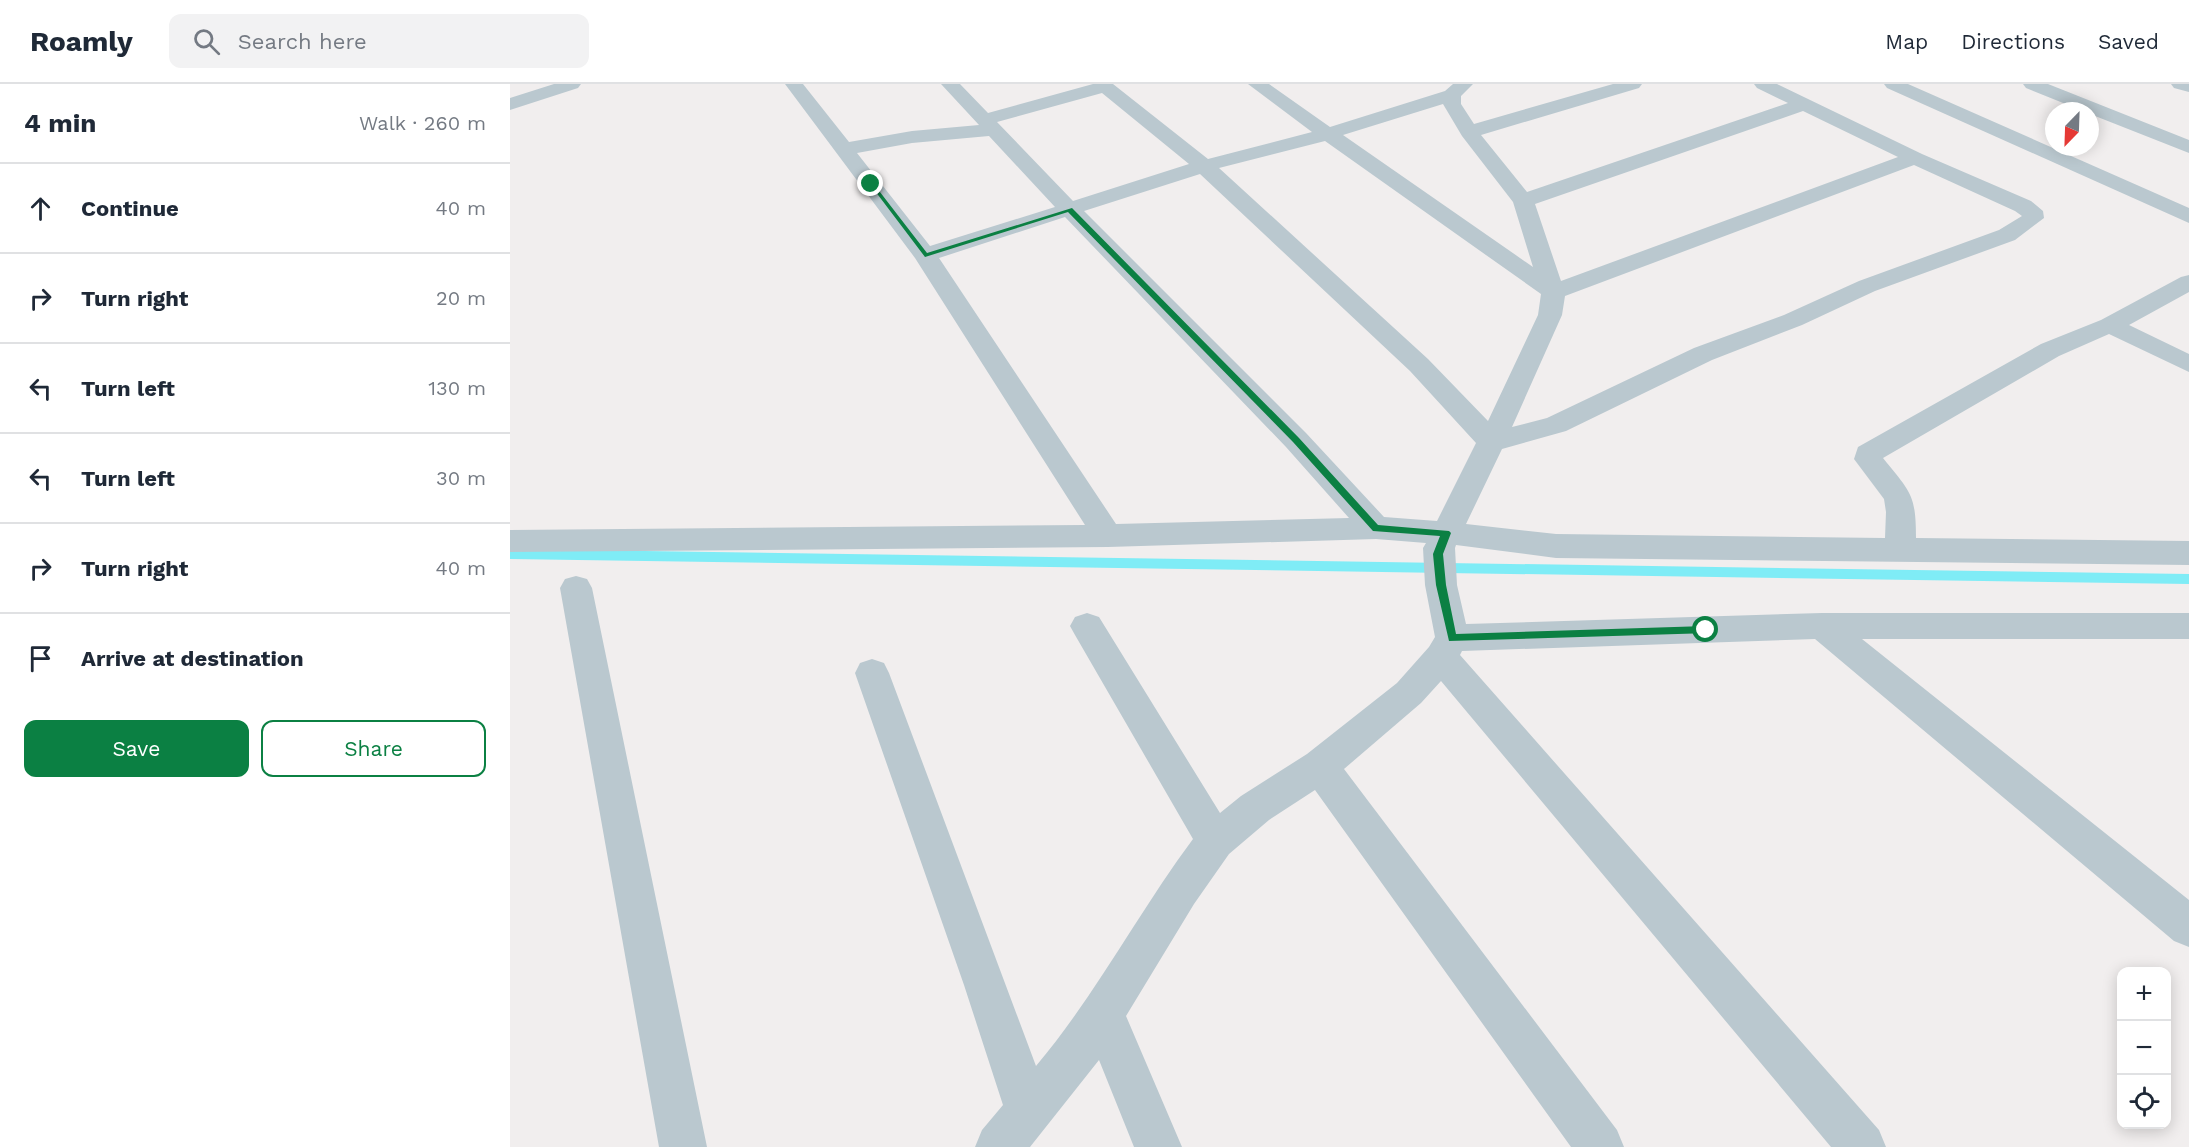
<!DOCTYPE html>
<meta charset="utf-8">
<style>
:root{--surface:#fff;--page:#f2f2f3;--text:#1f2937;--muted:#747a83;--line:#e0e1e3;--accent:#0b8043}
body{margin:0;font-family:"Work Sans",sans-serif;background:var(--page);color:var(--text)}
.controls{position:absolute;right:18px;bottom:18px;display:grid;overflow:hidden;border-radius:12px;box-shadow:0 3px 15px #0003}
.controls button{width:54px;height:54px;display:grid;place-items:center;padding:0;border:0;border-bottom:2px solid var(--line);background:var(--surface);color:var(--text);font:30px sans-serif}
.compass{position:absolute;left:1535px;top:18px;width:54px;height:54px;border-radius:50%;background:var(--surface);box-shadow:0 3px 15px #0003;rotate:203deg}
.stop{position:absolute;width:18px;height:18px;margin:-14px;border:4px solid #0b8043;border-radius:50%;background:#fff}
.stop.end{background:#0b8043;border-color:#fff;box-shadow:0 2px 6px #0008}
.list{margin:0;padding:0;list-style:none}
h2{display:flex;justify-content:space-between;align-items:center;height:78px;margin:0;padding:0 24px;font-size:26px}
h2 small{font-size:20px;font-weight:400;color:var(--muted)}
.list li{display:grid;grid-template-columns:39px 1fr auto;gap:18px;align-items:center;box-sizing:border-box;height:90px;padding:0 24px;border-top:2px solid var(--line)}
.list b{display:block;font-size:22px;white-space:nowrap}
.list em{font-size:20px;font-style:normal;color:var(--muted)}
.actions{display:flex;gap:12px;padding:18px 24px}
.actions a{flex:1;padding:14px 0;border:2px solid var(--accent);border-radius:12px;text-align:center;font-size:21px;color:var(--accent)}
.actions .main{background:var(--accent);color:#fff}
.icon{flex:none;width:33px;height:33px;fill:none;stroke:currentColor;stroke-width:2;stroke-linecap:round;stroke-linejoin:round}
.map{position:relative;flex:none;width:1679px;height:1063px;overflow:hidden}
header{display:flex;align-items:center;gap:36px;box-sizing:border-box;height:84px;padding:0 30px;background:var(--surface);border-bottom:2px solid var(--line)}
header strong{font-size:28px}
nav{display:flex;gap:33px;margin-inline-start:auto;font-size:21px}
.search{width:420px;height:54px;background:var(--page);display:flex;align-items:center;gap:15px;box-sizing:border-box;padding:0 21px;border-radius:12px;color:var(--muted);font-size:22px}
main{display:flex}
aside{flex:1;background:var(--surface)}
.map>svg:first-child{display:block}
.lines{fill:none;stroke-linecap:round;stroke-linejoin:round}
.stream{fill:#7fecf6;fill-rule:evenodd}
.street{fill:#bac8cf;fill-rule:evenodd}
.route{fill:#0b8043}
</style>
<header>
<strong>Roamly</strong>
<div class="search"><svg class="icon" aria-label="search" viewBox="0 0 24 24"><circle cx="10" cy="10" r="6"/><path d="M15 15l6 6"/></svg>Search here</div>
<nav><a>Map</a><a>Directions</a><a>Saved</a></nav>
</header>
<main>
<aside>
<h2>4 min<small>Walk · 260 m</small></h2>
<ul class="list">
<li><svg class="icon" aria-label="ahead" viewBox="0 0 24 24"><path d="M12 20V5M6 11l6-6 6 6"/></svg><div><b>Continue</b></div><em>40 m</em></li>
<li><svg class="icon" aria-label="right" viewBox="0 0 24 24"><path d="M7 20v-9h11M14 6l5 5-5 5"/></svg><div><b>Turn right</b></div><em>20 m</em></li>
<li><svg class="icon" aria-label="left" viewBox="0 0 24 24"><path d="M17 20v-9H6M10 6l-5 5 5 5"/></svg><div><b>Turn left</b></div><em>130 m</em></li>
<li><svg class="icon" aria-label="left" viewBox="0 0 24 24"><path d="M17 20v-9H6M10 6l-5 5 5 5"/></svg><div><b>Turn left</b></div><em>30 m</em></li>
<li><svg class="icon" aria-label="right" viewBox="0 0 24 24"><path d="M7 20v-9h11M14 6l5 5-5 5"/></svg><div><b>Turn right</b></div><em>40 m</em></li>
<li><svg class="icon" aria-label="arrive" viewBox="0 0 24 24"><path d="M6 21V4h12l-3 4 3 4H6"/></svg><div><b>Arrive at destination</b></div></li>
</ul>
<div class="actions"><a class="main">Save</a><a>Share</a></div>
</aside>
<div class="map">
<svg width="1679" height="1063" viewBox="0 0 1679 1063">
<rect width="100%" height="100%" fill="#f1eeee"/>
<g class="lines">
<!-- stream -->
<path class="stream" d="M0,465L1679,490V500L0,475Z"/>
<!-- street -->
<path class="street" d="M44,0H71L68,4L0,26V14Z
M275,0H293L339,58L402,47L469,41L431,0H450L478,29L583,0H603L698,75L802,48L738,0H759L820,43L935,7L943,0H963L951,12V20L964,40L1103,0H1132L1129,4L971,51L1017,108L1278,19L1247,4L1244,0H1267L1412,70L1521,117L1533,127L1534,134L1505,156L1365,207L1292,241L1202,276L1056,347L992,365L956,440L1046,450L1375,454L1376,428L1374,415L1344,375L1348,363L1531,260L1591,236L1671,193L1679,191V208L1619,241L1679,270V288L1599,250L1549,272L1373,374C1400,408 1406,409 1406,454L1679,457V481L1046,474L946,461L945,464L947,501L956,540L1312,529H1679V555H1352L1679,816V863L1664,857L1305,555L952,567L950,571L1369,1046L1376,1063H1321L931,597L911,619L834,685L1107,1046L1114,1063H1061L805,706L759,736L719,770L684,820L616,932L672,1063H624L589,976L520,1063H465L472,1046L493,1021L454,901L345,589L350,579L362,575L374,579L379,589L526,982C585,912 628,829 683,755L565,551L560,542L565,533L577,529L589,533L710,729L731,712L797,670L887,599L919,563L925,553L915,501L913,464L916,459L866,455L598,463L0,468V446L575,441L405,174ZM592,9L679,80L563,117L487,38ZM933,20L952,52L1003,118L1023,183L833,51ZM1293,27L1388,73L1051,197L1025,120ZM479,52L545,123L420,162L347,69L402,59ZM815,57L1031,210L1028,231L978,337L918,275L709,84ZM1404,81L1505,127L1512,132L1489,146L1349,197L1274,231L1184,264L1037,334L1002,343L1052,231L1055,212ZM690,90L900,287L966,359L927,437L874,433L796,349L574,127ZM555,133L776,363L839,434L606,440L429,174Z
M1374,0H1398L1679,124V139L1377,4Z
M1513,0H1538L1679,56V69L1580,30V27H1573L1516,4Z
M1661,0H1679V8L1664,4Z
M66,492L77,495L82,504L197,1063H149L50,504L55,495Z"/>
</g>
<!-- route -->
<path class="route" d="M359,99H363L417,169L562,124L789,354L868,441L939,447L941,449L933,470L936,501L946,550L1196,542L1200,543V549L939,557L926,501L923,470L930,452L863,447L783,358L558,128L415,173Z"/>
</svg>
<div class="controls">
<button>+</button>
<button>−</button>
<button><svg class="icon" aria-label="locate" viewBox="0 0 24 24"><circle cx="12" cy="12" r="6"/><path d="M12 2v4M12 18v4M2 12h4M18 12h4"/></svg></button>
</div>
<svg class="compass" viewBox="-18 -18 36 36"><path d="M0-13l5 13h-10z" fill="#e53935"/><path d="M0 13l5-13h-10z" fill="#747a83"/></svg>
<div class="stop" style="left:1196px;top:546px"></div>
<div class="stop end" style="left:361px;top:100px"></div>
</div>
</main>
